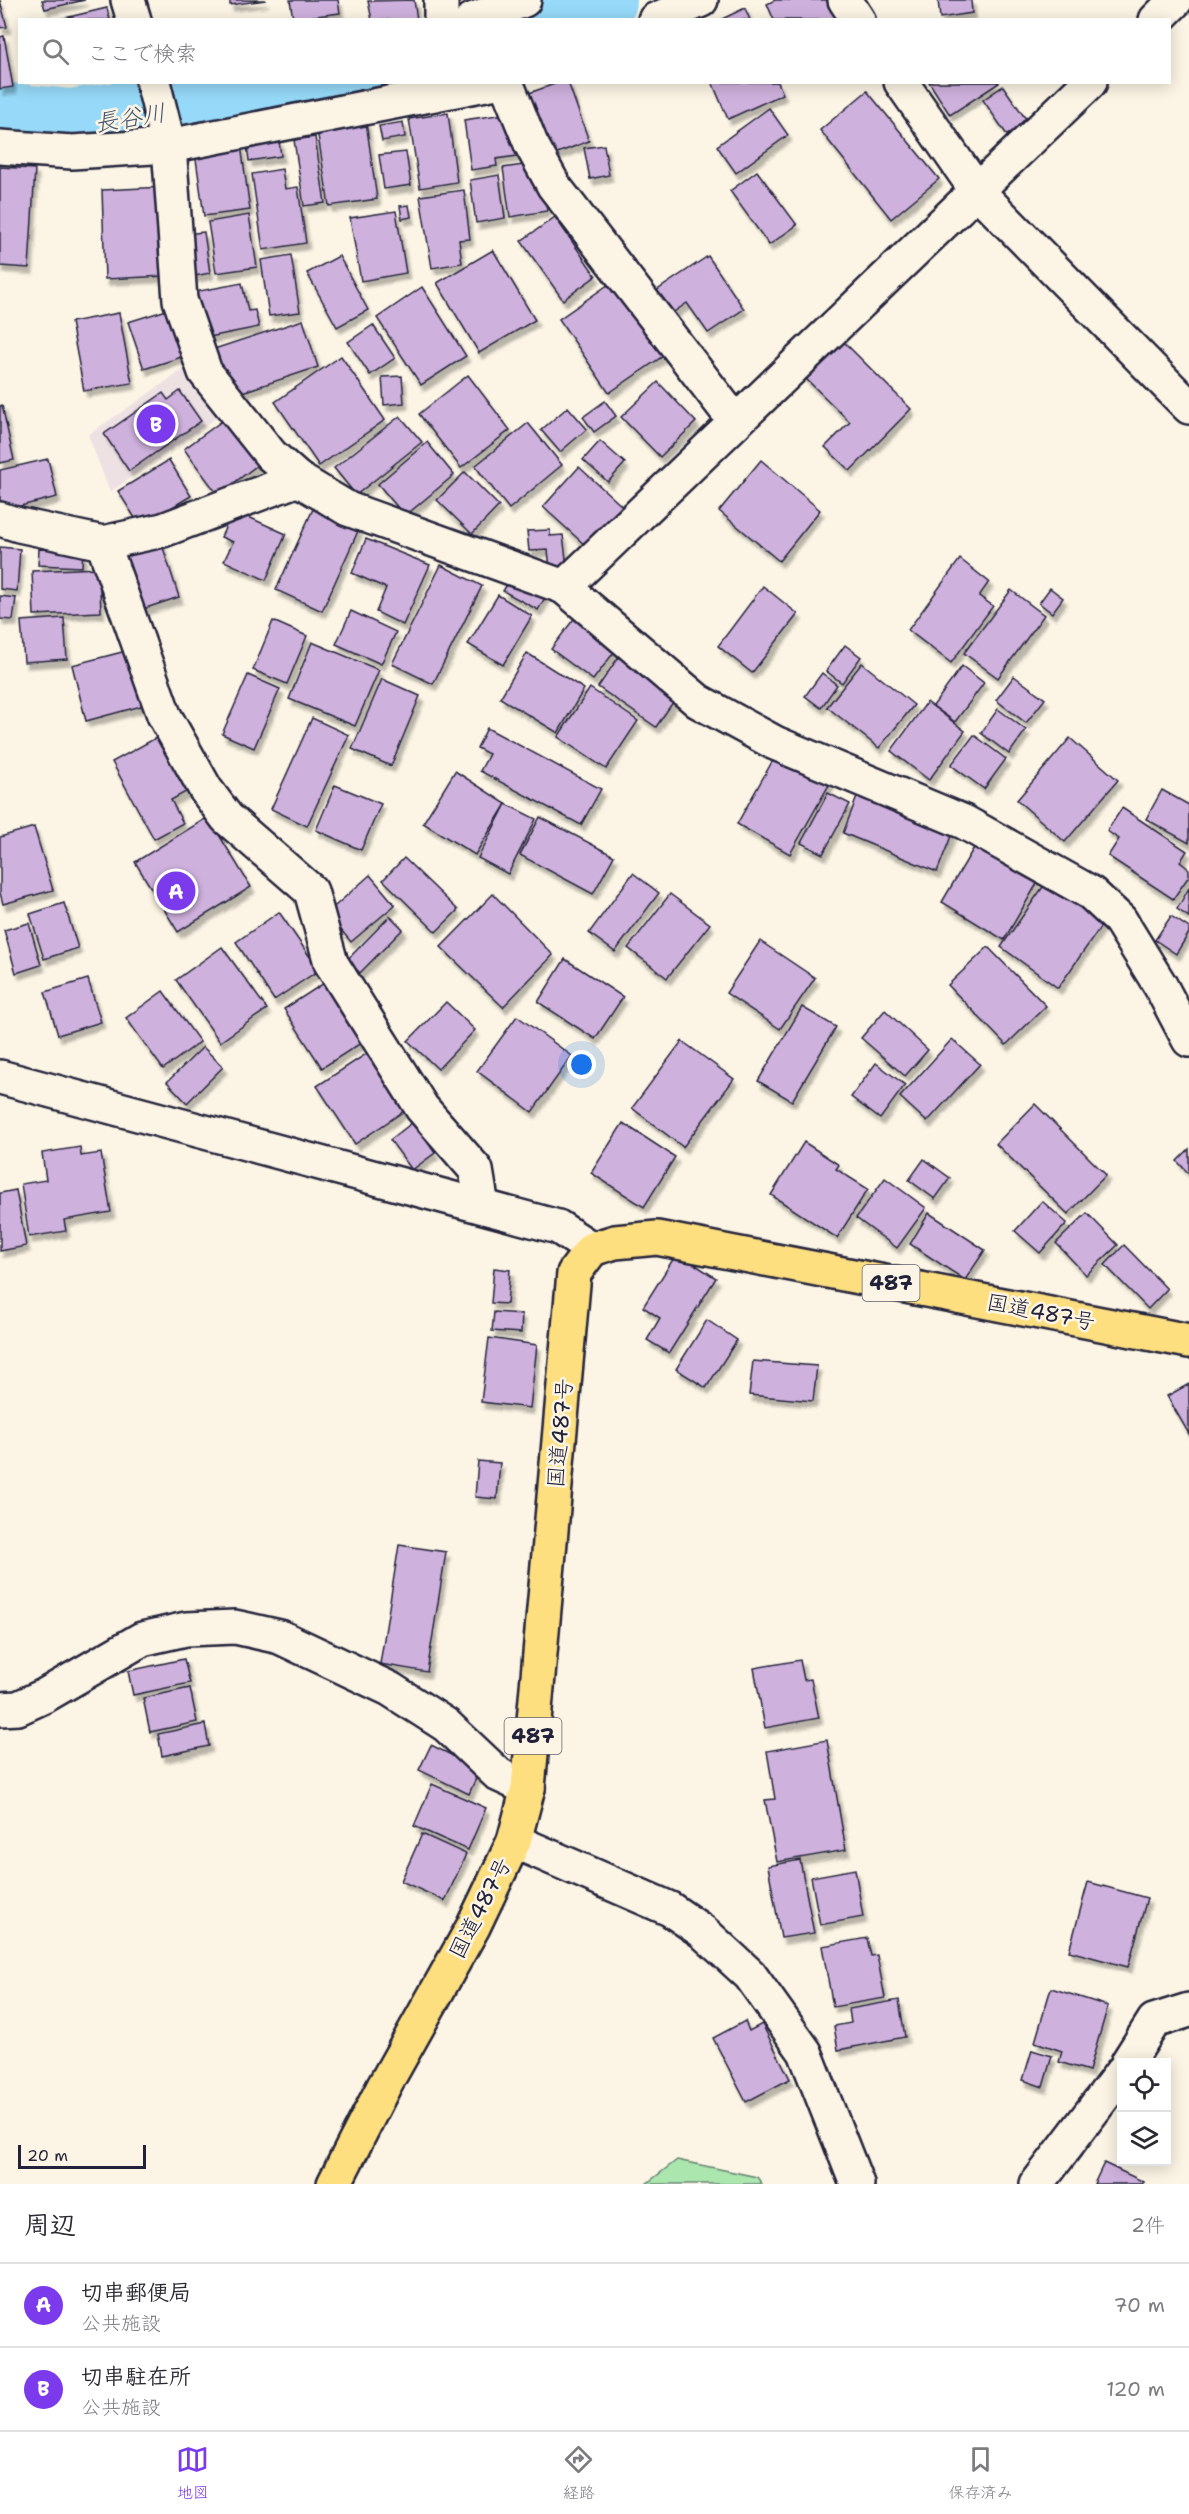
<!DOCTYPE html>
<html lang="ja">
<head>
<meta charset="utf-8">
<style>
  :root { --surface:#fff; --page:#f7f7f7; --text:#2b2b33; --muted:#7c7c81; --line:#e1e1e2; --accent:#7c3aed }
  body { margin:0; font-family:"Shantell Sans","Klee One",sans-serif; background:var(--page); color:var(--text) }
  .controls { position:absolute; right:18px; bottom:18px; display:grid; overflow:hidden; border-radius:0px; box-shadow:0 3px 15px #0003 }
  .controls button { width:54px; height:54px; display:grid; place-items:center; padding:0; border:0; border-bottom:2px solid var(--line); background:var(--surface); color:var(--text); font:30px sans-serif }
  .scale { position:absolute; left:18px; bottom:15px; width:128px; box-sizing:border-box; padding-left:6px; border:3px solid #22223b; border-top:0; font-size:16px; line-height:21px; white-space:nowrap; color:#22223b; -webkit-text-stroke:4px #fcf5e5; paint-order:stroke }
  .you { position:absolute; left:582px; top:1065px; width:21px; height:21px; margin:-15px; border:4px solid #fff; border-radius:50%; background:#1a73e8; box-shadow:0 0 0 9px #1a73e833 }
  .badge { display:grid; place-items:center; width:39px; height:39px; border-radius:50%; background:var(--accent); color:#fff; font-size:20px; font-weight:700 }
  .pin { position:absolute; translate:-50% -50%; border:3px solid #fff; box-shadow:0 2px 6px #0006 }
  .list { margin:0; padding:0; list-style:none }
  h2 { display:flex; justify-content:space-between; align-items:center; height:78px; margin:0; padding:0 24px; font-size:26px }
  h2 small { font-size:20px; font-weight:400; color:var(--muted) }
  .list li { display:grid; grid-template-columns:39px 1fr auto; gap:18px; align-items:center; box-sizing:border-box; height:84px; padding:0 24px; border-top:2px solid var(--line) }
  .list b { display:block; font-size:22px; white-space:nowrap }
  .list p { margin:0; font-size:20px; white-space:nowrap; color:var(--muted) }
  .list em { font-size:20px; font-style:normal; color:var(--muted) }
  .icon { flex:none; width:33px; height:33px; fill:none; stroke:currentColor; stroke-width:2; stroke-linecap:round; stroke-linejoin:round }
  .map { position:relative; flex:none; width:1189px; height:2184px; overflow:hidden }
  .search { position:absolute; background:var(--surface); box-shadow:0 3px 15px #0003; left:18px; right:18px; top:18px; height:66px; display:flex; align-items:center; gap:15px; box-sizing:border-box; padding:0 21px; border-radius:0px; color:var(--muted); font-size:22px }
  .sheet { height:246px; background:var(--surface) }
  nav { display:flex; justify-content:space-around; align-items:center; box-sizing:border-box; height:84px; border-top:2px solid var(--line); background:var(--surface); font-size:16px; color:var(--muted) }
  nav a { display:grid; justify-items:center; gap:3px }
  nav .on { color:var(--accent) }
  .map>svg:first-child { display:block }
</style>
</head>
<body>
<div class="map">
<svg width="1189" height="2184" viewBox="0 0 1189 2184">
  <defs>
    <filter id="shadow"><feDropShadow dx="3.5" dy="6" stdDeviation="1.5" flood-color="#0004"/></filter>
  </defs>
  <rect width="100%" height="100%" fill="#fcf5e5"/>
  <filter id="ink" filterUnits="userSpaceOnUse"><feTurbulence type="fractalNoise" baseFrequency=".0167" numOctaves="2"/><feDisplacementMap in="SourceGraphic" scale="12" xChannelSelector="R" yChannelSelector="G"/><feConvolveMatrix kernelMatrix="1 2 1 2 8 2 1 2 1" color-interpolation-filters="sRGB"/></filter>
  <g filter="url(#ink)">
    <polygon fill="#eee1e3" points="190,365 223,413 110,492 88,435"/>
    <polygon fill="#aae6ad" stroke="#668474" stroke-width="1.5" points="677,2160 757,2177 762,2184 646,2184"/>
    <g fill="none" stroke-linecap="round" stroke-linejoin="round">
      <g stroke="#96d9f8" stroke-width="76">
        <polyline points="560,20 599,0"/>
        <polyline points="0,120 71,127 367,82"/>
      </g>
    </g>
    <g fill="#cfb1dd" stroke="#22223b" stroke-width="1.5" filter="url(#shadow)">
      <polygon points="0,0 7,27 0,28"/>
      <polygon points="42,0 85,0 45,9"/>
      <polygon points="230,0 266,0 230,5"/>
      <polygon points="290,0 338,0 340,13 293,19"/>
      <polygon points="414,0 417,20 372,20 368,1"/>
      <polygon points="775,0 833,0 842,20 774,20 767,4"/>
      <polygon points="938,0 971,0 972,13 940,18"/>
      <polygon points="107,8 110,20 56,20"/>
      <polygon points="745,8 750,20 720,20"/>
      <polygon points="4,36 13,87 0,89 0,37"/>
      <polygon points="560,82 568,82 589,141 552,155 529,93"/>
      <polygon points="712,82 778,82 783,94 728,119"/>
      <polygon points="929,82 999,82 999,83 950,115"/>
      <polygon points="1003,86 1028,122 1007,135 983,100"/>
      <polygon points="867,91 939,179 891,219 820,130"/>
      <polygon points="769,108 788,135 736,173 717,146"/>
      <polygon points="448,113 457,182 420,188 409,119"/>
      <polygon points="511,113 517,156 496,159 497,166 471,170 464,120"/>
      <polygon points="366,122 377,199 329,206 317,129"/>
      <polygon points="403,122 405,137 382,141 379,126"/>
      <polygon points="315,137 325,203 304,206 294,140"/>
      <polygon points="279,140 281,156 249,161 247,145"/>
      <polygon points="241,145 250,210 204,216 195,152"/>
      <polygon points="604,145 609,175 590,179 584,148"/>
      <polygon points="406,152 411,185 384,189 379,155"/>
      <polygon points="530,164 533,183 543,182 547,211 510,217 503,168"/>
      <polygon points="0,167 35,169 29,268 0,266"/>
      <polygon points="282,169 285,189 298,187 306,243 263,250 252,174"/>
      <polygon points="757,171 797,225 769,245 730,191"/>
      <polygon points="499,175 505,218 476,223 470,180"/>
      <polygon points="164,187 167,276 105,279 102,190"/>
      <polygon points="464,190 470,239 459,240 462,263 432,268 420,196"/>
      <polygon points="409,205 411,217 402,219 400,206"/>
      <polygon points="396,211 406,273 361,281 350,218"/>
      <polygon points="249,215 257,267 216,273 208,222"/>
      <polygon points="555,217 596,276 563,300 521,241"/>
      <polygon points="204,232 210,273 190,277 184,234"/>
      <polygon points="493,250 535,320 479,353 437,283"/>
      <polygon points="291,255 300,312 269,316 261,260"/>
      <polygon points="339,256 368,310 337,327 307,273"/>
      <polygon points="708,256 744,309 708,333 687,303 668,316 653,293"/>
      <polygon points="612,282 663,356 609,393 559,319"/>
      <polygon points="242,283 248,311 255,310 259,327 204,338 194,292"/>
      <polygon points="422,287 466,356 421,385 377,318"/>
      <polygon points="170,309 185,356 144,369 128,322"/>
      <polygon points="119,313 132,383 84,391 71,322"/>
      <polygon points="303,320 318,367 224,398 208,351"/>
      <polygon points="373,325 395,358 370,375 348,342"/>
      <polygon points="839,337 911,409 850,471 825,447 850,422 802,375"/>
      <polygon points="341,356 385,420 319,466 275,402"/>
      <polygon points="468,375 510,430 461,468 419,414"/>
      <polygon points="402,376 404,403 384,405 382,377"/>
      <polygon points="658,382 696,422 660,457 621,417"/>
      <polygon points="180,391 201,421 129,471 104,434 163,393 168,400"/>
      <polygon points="605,401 616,416 594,432 583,417"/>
      <polygon points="2,405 14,460 0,463 0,406"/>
      <polygon points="568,407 587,429 560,452 541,430"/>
      <polygon points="400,416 422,442 356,495 334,468"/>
      <polygon points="226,418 260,463 218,495 184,449"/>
      <polygon points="528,423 562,465 509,509 475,466"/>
      <polygon points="600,441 625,463 608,482 583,460"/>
      <polygon points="427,442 454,475 405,516 378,484"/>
      <polygon points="48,459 57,497 0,511 0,470"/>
      <polygon points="169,460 191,496 140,526 118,491"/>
      <polygon points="761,460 820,510 779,561 719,511"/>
      <polygon points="579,467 623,507 587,547 543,507"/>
      <polygon points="465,472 499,506 472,534 437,500"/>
      <polygon points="313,509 359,529 322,611 276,590"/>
      <polygon points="233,510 286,534 266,580 224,561 233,542 221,537"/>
      <polygon points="550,530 550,536 563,535 567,567 550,569 548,550 529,551 527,531"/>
      <polygon points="160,538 179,597 140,610 121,551"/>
      <polygon points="366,539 430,565 403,625 376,612 386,588 352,573"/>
      <polygon points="0,547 20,549 17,591 0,589"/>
      <polygon points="39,549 83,550 82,567 38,565"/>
      <polygon points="960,559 989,582 979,596 993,606 951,663 908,630"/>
      <polygon points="441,565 482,586 433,684 392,664"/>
      <polygon points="99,568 101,612 34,615 32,571"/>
      <polygon points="512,576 546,596 538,610 503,591"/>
      <polygon points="763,586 798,614 752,673 718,646"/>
      <polygon points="1050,588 1063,598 1052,613 1039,603"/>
      <polygon points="1011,590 1044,615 998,678 964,653"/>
      <polygon points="498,595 532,616 503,665 468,644"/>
      <polygon points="0,596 16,598 13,620 0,619"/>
      <polygon points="351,611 396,632 381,664 336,644"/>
      <polygon points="576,616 618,647 593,680 551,649"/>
      <polygon points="64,618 67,659 24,662 21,621"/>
      <polygon points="273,621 307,636 287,684 253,670"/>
      <polygon points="312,642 379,670 355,726 289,699"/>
      <polygon points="845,645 861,657 842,683 826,671"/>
      <polygon points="130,650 145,705 86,721 72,665"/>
      <polygon points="622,652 680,692 656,727 598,687"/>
      <polygon points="527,653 584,689 558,733 500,698"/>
      <polygon points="862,663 914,705 879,748 827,707"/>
      <polygon points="962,666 984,683 955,722 933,706"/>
      <polygon points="822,673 837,685 821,708 805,696"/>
      <polygon points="248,675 280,689 254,748 222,734"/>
      <polygon points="1014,676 1045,699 1026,723 996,700"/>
      <polygon points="382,679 420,696 391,766 352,749"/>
      <polygon points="590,688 638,721 606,769 558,737"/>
      <polygon points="927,702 965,731 929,780 891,751"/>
      <polygon points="998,709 1026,730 1009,754 981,733"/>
      <polygon points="312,718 349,735 307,826 271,809"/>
      <polygon points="487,728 601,789 581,825 480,771 489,754 477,748"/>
      <polygon points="163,734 193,788 171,800 183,823 154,839 112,762"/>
      <polygon points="974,735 1006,759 984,789 951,765"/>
      <polygon points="1070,738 1118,780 1065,842 1017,800"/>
      <polygon points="777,753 830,783 790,854 737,824"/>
      <polygon points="455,771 506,804 475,855 423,823"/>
      <polygon points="335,785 381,804 361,850 316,830"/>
      <polygon points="1162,790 1189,805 1189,843 1146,819"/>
      <polygon points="859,792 953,831 937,872 843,833"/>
      <polygon points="828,793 850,804 823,854 801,843"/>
      <polygon points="506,804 536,819 508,874 478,858"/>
      <polygon points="1122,808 1187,851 1180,862 1189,869 1189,876 1173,899 1108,856 1119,839 1107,831"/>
      <polygon points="208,817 251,887 178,932 135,862"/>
      <polygon points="540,817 614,856 593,894 520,855"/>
      <polygon points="34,827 53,890 3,904 0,893 0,837"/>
      <polygon points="976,844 1038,882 1004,940 942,902"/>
      <polygon points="404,858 458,910 436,932 383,880"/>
      <polygon points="633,873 659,893 615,952 589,933"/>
      <polygon points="370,875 395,905 351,942 327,913"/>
      <polygon points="1047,881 1104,922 1058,988 1001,947"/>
      <polygon points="1189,888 1189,917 1177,909"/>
      <polygon points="493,894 553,955 503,1007 441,947"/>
      <polygon points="670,894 710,924 667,978 628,948"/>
      <polygon points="64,903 78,948 44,959 30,914"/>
      <polygon points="279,912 319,970 274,1000 236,942"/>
      <polygon points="390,916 403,929 360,973 347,960"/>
      <polygon points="1171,916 1189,928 1189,933 1176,954 1155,940"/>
      <polygon points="29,923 41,965 16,973 4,930"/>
      <polygon points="760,941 815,978 780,1029 726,993"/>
      <polygon points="222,947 267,1009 220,1042 176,980"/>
      <polygon points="988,947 1046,1006 1006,1045 948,985"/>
      <polygon points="565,959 623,997 595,1039 538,1002"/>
      <polygon points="88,979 101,1022 58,1035 45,992"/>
      <polygon points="324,983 361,1043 322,1068 284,1009"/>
      <polygon points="163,991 200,1042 163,1069 126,1018"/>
      <polygon points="446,1002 475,1030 438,1069 408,1041"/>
      <polygon points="802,1007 836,1027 792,1101 758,1081"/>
      <polygon points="885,1010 928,1050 905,1076 861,1038"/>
      <polygon points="517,1016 572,1056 532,1112 477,1071"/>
      <polygon points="952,1039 980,1064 927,1122 900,1097"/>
      <polygon points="682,1041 734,1079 683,1147 632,1108"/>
      <polygon points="203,1047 223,1067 187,1103 167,1082"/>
      <polygon points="369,1052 407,1109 355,1144 317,1086"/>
      <polygon points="876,1063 905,1085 880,1119 851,1097"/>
      <polygon points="1035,1104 1106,1175 1068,1214 996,1144"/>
      <polygon points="413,1122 435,1153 412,1170 390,1140"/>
      <polygon points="623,1123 675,1157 644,1207 591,1173"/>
      <polygon points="804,1142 839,1165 836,1169 868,1189 837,1238 771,1195"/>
      <polygon points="80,1147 81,1156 101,1153 111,1212 64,1220 66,1231 29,1237 21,1184 46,1180 42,1153"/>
      <polygon points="1189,1149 1189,1174 1177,1161"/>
      <polygon points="924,1159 950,1178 935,1199 909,1180"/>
      <polygon points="885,1178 926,1208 897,1248 856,1218"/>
      <polygon points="16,1190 26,1246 0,1251 0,1193"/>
      <polygon points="1042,1201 1067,1223 1040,1253 1015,1231"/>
      <polygon points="929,1213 985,1250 965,1280 910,1244"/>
      <polygon points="1087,1213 1118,1245 1086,1275 1056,1243"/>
      <polygon points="1124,1245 1167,1289 1148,1309 1105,1265"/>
      <polygon points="677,1253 716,1278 669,1353 647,1340 660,1318 643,1307"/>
      <polygon points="494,1268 510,1270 507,1304 491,1303"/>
      <polygon points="494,1312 522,1314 521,1333 492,1331"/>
      <polygon points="707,1320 737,1340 706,1388 676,1369"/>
      <polygon points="489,1338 537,1345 530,1408 481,1402"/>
      <polygon points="753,1361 817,1366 813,1401 749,1395"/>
      <polygon points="1189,1384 1189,1434 1167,1396"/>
      <polygon points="478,1461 500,1463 497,1499 475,1497"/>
      <polygon points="399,1545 446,1552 427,1672 380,1664"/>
      <polygon points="184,1659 190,1683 133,1695 128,1671"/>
      <polygon points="800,1660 804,1680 811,1679 819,1718 765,1728 754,1668"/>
      <polygon points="190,1688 197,1722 150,1732 143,1698"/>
      <polygon points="205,1724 209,1746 162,1756 158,1734"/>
      <polygon points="827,1740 846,1850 777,1862 765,1800 775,1799 767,1751"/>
      <polygon points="431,1745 480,1769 469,1794 419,1770"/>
      <polygon points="432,1784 486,1808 468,1850 414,1826"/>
      <polygon points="422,1834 466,1854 445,1901 401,1881"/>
      <polygon points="800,1860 814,1933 781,1938 768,1866"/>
      <polygon points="855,1869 863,1917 820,1925 811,1877"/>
      <polygon points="1088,1882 1147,1898 1128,1967 1069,1951"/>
      <polygon points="867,1938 871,1956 877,1955 885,1998 833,2007 822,1946"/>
      <polygon points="1051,1988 1108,2006 1089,2071 1059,2062 1062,2051 1035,2042"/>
      <polygon points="899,2000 905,2037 838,2050 834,2026 851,2023 849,2009"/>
      <polygon points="745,2021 749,2031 762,2024 790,2079 746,2102 713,2038"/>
      <polygon points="1032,2050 1052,2056 1043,2087 1023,2080"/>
      <polygon points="1104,2163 1144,2182 1142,2184 1094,2184"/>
    </g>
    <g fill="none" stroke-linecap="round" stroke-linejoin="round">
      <defs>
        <g id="minor">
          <polyline points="128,0 134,20"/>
          <polyline points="441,0 441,20"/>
          <polyline points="845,0 858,20"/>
          <polyline points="472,20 524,0"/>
          <polyline points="655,20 701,0"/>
          <polyline points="1156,20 1176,0"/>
          <polyline points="153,82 169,146 180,300 205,372 271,455 298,479 348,509 564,587 698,701 775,743 964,822 1091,893 1120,920 1160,985 1189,1040"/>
          <polyline points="506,82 531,144 554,186 735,421"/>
          <polyline points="901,82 977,191 1189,407"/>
          <polyline points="0,147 72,152 169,146 496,82"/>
          <polyline points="0,519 19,525 103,543 163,530 298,479"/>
          <polyline points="103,543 164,715 206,790 227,818 311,891 331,963 422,1108 476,1170 482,1206"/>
          <polyline points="564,587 1090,82"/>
          <polyline points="0,1077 558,1227 592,1249"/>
          <polyline points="0,1709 18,1708 44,1696 142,1639 186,1629 235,1627 280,1637 390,1689 446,1725 499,1775 528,1788"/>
          <polyline points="514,1841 670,1909 702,1931 750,1975 805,2052 857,2184"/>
          <polyline points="1128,2062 1154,2021 1189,2010"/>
          <polyline points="1037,2184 1122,2072"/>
        </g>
        <polyline id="trunk" points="334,2184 384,2086 473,1927 514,1841 528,1788 574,1273 592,1249 615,1242 657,1238 1189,1341"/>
      </defs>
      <use href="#minor" stroke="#22223b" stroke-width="38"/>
      <use href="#trunk" stroke="#22223b" stroke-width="38"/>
      <use href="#minor" stroke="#fcf5e5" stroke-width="33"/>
      <use href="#trunk" stroke="#fedf80" stroke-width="33"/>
    </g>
  </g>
  <g text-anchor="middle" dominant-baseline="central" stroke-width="5" stroke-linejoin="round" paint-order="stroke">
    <g fill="#fcf5e5" stroke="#63616e" stroke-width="1.5">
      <rect x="862.5" y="1265" width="57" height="36" rx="4.5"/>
      <rect x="504.5" y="1718" width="57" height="36" rx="4.5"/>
    </g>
    <g font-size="21" font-weight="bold" fill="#22223b">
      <text x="891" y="1283">487</text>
      <text x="533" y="1736">487</text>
    </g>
    <g font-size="22" fill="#22223b" stroke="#fcf5e5">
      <text transform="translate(1041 1312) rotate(11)">国道487号</text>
      <text transform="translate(560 1433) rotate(-85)">国道487号</text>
      <text transform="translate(480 1908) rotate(-63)">国道487号</text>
    </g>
    <g font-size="24" font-style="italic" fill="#455974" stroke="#fcf5e5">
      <text transform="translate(130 118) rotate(-9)">長谷川</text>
    </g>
  </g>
</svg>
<div class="controls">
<button><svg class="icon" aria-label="locate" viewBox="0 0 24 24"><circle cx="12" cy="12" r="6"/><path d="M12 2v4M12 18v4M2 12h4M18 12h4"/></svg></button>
<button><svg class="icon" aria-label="layers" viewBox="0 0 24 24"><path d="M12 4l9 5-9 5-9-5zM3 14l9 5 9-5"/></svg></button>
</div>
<div class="scale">20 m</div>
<div class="you"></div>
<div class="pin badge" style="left:176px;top:891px">A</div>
<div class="pin badge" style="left:156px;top:424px">B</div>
<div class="search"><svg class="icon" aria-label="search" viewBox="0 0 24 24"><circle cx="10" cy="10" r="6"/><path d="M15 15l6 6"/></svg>ここで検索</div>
</div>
<section class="sheet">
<h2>周辺<small>2件</small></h2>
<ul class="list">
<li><span class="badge">A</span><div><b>切串郵便局</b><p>公共施設</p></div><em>70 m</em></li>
<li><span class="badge">B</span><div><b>切串駐在所</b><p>公共施設</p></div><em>120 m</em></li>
</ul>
</section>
<nav>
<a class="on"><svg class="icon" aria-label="map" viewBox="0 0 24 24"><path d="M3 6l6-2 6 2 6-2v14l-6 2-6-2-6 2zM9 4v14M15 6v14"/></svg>地図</a>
<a><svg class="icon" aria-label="directions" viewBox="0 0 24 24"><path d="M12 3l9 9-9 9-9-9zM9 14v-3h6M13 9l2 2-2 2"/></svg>経路</a>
<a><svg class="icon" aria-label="saved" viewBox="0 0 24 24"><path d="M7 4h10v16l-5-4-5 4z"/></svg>保存済み</a>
</nav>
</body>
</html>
